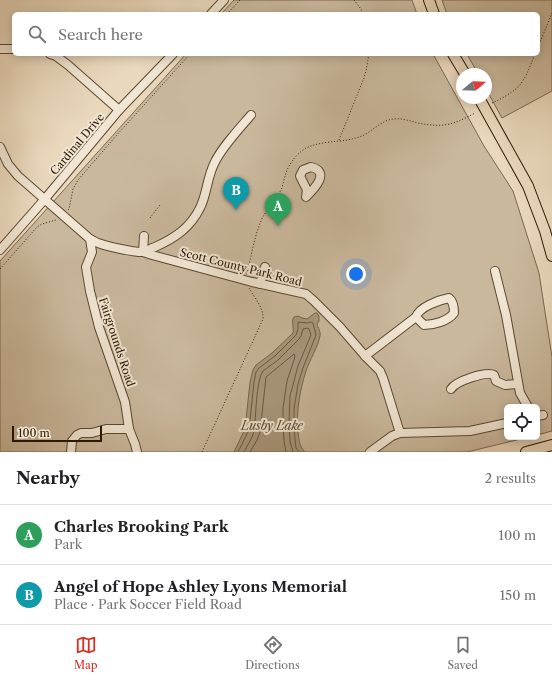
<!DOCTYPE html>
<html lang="en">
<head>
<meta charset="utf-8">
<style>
  :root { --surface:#fff; --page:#f6f6f6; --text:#202124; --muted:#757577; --line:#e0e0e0; --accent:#d93025 }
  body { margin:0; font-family:"Libre Caslon Text",serif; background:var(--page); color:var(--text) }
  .controls { position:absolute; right:12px; bottom:12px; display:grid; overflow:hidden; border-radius:6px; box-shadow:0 2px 10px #0003 }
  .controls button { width:36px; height:36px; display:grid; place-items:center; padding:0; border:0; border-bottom:1px solid var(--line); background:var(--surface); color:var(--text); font:20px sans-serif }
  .compass { position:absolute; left:456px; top:68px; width:36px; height:36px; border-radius:50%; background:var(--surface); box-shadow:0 2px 10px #0003; rotate:71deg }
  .scale { position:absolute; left:12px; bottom:10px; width:90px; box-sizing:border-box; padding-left:4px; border:2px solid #2c1901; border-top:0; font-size:11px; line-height:14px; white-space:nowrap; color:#2c1901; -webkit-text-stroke:3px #f1e6d4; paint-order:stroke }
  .you { position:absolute; left:356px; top:274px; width:14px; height:14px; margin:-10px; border:3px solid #fff; border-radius:50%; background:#1a73e8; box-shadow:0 0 0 6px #1a73e833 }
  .badge { display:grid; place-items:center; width:26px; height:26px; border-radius:50%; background:var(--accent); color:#fff; font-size:13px; font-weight:700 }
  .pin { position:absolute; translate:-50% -33px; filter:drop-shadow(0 1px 2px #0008) }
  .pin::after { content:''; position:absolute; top:21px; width:14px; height:12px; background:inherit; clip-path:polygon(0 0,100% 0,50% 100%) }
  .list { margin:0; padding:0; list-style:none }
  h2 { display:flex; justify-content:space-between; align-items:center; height:52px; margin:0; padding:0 16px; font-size:17px }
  h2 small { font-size:13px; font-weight:400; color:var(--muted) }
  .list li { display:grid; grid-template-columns:26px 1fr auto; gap:12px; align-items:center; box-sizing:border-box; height:60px; padding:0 16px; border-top:1px solid var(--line) }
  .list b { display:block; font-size:15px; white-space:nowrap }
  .list p { margin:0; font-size:13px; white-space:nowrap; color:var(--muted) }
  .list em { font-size:13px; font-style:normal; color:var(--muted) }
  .icon { flex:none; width:22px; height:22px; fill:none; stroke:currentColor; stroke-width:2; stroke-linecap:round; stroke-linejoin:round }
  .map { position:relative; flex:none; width:552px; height:452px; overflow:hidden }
  .search { position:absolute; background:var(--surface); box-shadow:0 2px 10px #0003; left:12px; right:12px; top:12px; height:44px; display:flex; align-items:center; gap:10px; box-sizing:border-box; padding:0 14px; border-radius:6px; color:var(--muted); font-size:15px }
  .sheet { height:172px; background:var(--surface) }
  nav { display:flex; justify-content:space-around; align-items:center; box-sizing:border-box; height:56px; border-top:1px solid var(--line); background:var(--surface); font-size:11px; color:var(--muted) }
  nav a { display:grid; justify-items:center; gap:2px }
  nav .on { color:var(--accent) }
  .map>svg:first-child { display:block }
</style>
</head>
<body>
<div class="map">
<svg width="552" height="452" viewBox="0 0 552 452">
  <rect width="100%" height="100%" fill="#ead8bd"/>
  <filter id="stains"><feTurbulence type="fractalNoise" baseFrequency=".005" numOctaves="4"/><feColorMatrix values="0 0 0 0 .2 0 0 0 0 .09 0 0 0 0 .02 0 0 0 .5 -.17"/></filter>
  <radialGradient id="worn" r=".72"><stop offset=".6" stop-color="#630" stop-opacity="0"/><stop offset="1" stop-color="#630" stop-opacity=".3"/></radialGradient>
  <g fill="#cab89d" stroke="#7b684f">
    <polygon points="234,0 412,0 417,14 221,14"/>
    <polygon points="442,0 552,0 552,91 502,118 486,89 486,74 478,74 467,54 538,54 538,14 447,14"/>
    <polygon points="186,54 433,54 484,146 513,191 539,273 552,357 552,431 537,435 537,407 507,407 507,437 529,437 467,452 0,452 0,261"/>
  </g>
  <path fill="#a9977d" stroke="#77654b" d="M315,313h2l2,3v5l-2,3c1,4 4,8 3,12 -2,11 -10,23 -14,35 -6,19 -10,40 -8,61 1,8 1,14 7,20h-71l11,-23 5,-47 3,-12 3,-5 16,-12 21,-20c1,-6 -2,-12 1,-16l4,-1 4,2 5,1z"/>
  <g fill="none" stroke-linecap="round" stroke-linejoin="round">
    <g stroke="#6a583f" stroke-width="1">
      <polyline points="238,452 249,430 254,382 256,372 259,368 275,356 296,335 298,329 298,322 307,323 311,322 313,323 316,335 303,368 298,384 294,409 294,424 295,440 296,448 299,452"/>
      <path d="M244,452l8,-15 2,-6c2,-14 2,-50 9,-60l15,-11 21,-21 2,-3 2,-7 5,-1 1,1 2,6 -13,31 -8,30 -1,28 1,17 3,11"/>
      <polyline points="250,452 257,440 260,432 266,377 294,354 295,357 287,381 283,408 283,424 284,441 286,452"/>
    </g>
    <defs>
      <g id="minor">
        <polyline points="211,14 224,0"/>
        <polyline points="0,49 14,49"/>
        <polyline points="50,54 56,56 68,65 119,110"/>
        <path d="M0,147l8,17 10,12 72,63c3,1 5,3 8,4 8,3 38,10 45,9 4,-1 8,-4 12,-5 20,-9 35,-19 45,-39 7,-14 7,-30 14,-44 7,-16 25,-35 37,-49"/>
        <path d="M311,167c20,5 3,22 -5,30l1,-7 -7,-14 3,-6z"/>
        <polyline points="144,236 143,252 152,255 252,282 306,294 314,301 340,327 366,357 380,371 383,378 400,433"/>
        <polyline points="90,239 92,252 86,267 90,291 99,327 125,402 129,429 135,444 137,452"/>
        <polyline points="0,250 44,200 119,110 173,54"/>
        <polyline points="495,271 506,315 520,393 528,407"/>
        <polyline points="260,284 265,267"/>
        <path d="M365,356l51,-39c3,-10 23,-17 33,-19 4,3 5,10 5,15 -6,8 -20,12 -30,12l-8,-8"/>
        <path d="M451,389c5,-8 35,-18 43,-14l2,6 9,4 13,-1"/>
        <polyline points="537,416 543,415"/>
        <polyline points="71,452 72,441 77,435 81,433 92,433 106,429 129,429"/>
        <polyline points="370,452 392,436 400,433 470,431 507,423"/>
      </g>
      <g id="major">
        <polyline points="429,0 434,14"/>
        <polyline points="453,54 465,74"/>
        <polyline points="479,98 528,186 545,231 552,256"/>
        <polyline points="526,452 552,445"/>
      </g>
    </defs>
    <use href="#minor" stroke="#5c4930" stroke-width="10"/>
    <use href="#major" stroke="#2c1901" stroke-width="12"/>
    <g stroke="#2c1901" stroke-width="1" stroke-dasharray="1 2" stroke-linecap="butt">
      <polyline points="354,0 361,9 363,14"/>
      <polyline points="227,14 240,0"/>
      <polyline points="538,47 552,13"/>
      <path d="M492,103c9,-4 18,-9 25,-15 9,-9 13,-22 18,-34"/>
      <polyline points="339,140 364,78 366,71 369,54"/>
      <polyline points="68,210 69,209 73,189 78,180 115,137 190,54"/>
      <polyline points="150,218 160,205"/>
      <polyline points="0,269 37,227 42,224 56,220"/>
      <path d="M247,274c4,-17 7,-36 14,-53 5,-12 15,-21 21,-33 1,-4 2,-8 3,-12 3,-11 11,-22 21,-28 17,-8 36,-5 53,-11 13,-4 21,-17 35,-18 8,-1 16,2 24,4 25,5 35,2 57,-10"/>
      <path d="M202,452l61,-133c1,-11 -9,-22 -14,-31"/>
    </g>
    <use href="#minor" stroke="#f1e6d4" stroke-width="8"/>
    <use href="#major" stroke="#ead8bd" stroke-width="10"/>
  </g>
  <g text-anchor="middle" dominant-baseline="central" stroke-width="4" stroke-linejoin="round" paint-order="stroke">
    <g font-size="11" fill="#2c1901" stroke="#f1e6d4">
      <text transform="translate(77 144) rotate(-50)">Cardinal Drive</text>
      <text transform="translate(241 267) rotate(14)">Scott County Park Road</text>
      <text transform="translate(117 342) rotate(72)">Fairgrounds Road</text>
    </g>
    <g font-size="12" font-style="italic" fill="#5e4b33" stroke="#f1e6d4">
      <text x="272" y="425">Lusby Lake</text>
    </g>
  </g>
  <rect width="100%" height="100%" filter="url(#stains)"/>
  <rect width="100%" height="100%" fill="url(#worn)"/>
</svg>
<div class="controls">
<button><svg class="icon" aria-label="locate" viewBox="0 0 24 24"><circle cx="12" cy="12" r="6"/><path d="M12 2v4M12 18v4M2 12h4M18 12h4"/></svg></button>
</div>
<svg class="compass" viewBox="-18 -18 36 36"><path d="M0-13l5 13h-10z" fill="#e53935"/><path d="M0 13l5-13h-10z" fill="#757577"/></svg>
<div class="scale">100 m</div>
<div class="you"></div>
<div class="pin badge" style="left:278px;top:226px;background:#2e9e5b">A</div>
<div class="pin badge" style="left:236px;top:210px;background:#0f9aa8">B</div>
<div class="search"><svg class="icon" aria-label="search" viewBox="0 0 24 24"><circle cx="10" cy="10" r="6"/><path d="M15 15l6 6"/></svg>Search here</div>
</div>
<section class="sheet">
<h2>Nearby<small>2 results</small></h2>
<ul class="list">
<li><span class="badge" style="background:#2e9e5b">A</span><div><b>Charles Brooking Park</b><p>Park</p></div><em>100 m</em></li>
<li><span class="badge" style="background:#0f9aa8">B</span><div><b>Angel of Hope Ashley Lyons Memorial</b><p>Place · Park Soccer Field Road</p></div><em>150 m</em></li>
</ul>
</section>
<nav>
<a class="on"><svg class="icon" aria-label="map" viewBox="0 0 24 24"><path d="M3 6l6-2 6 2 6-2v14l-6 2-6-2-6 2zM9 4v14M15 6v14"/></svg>Map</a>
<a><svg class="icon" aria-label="directions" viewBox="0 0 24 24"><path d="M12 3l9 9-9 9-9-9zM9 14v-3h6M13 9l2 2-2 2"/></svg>Directions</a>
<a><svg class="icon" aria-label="saved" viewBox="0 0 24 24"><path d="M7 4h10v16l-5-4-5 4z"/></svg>Saved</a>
</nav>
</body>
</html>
